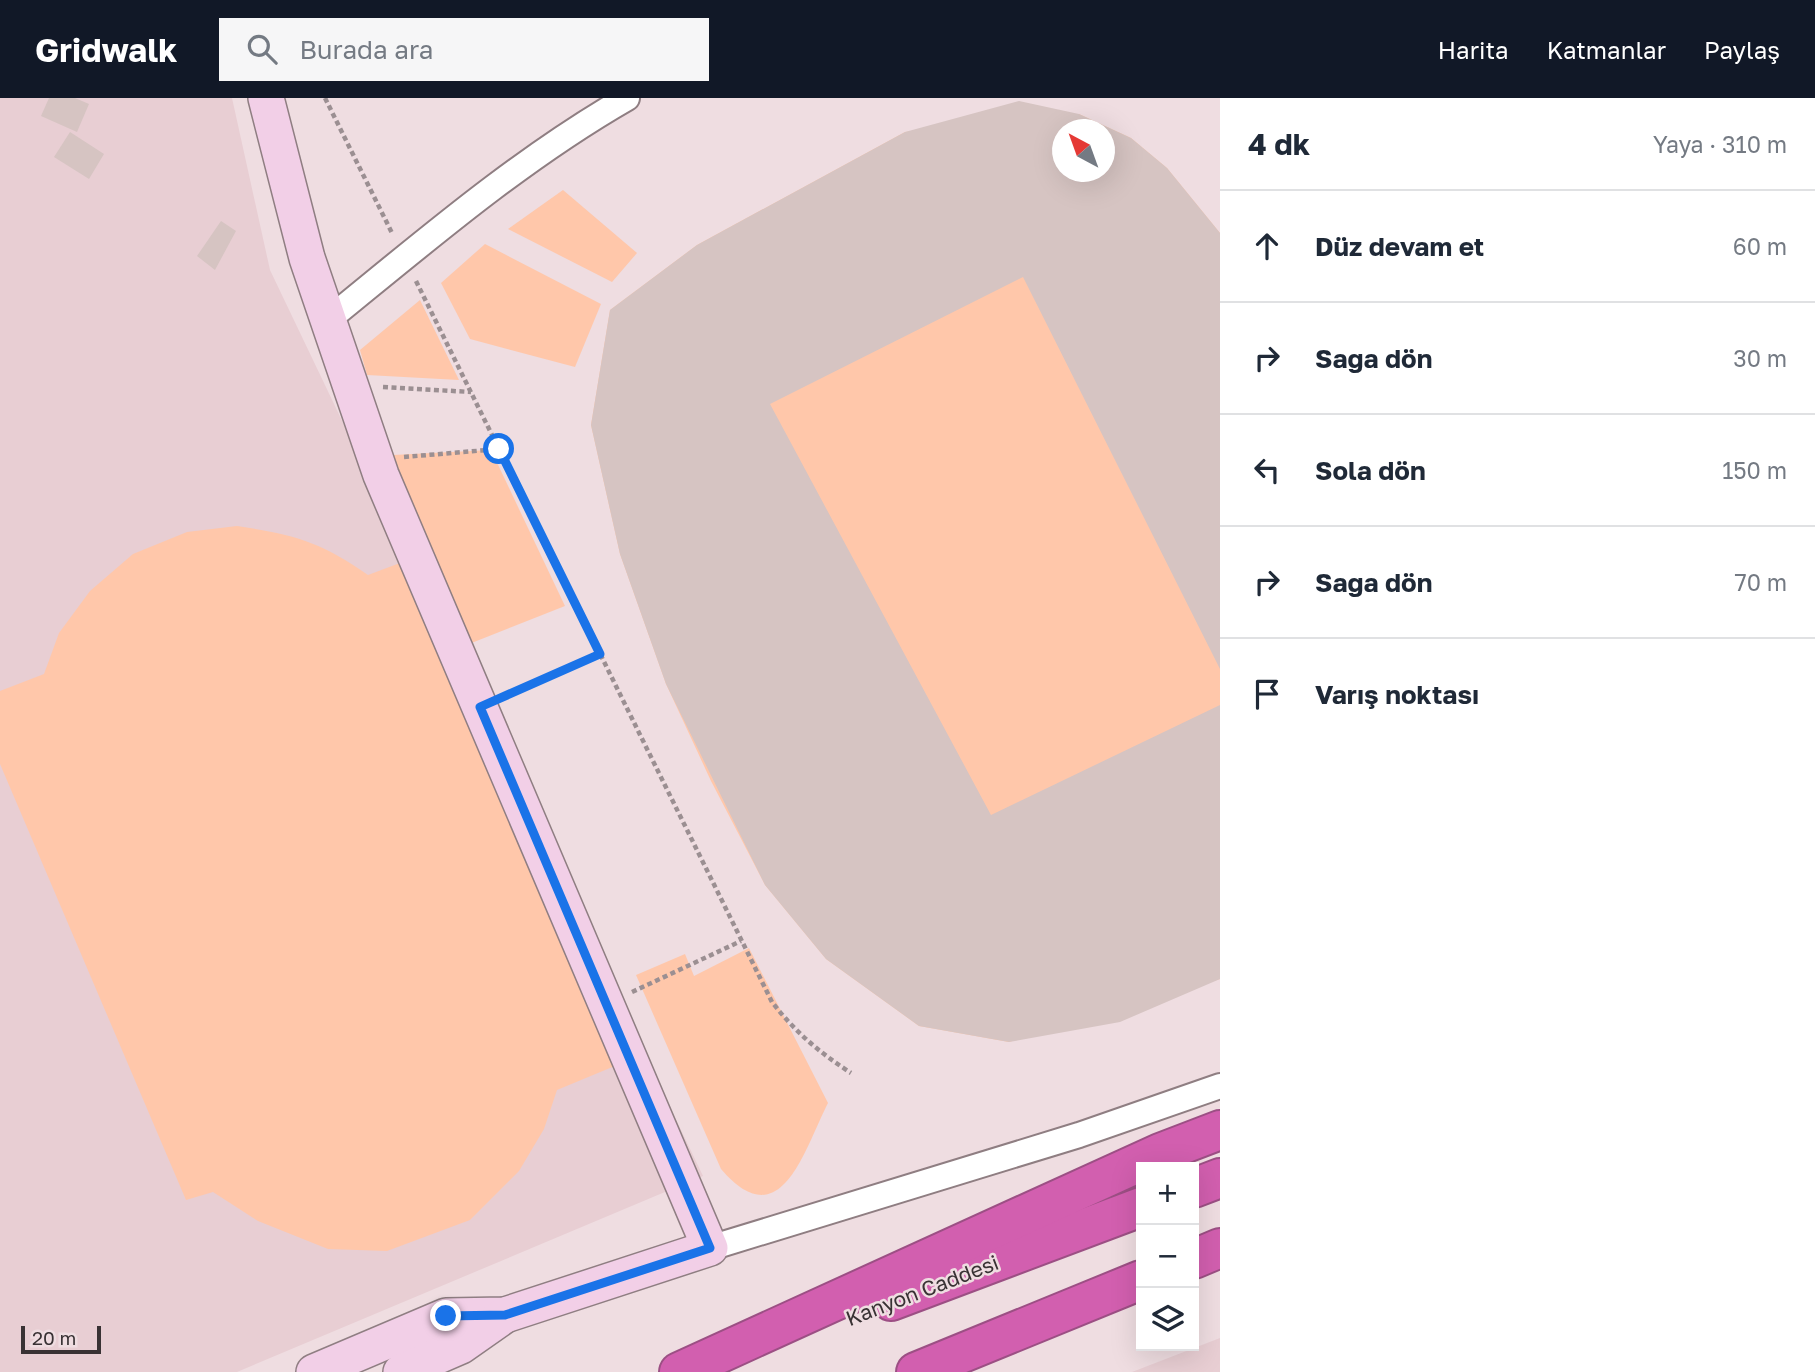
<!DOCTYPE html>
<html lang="tr">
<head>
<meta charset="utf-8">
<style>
  :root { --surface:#fff; --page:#f6f6f7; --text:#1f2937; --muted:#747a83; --line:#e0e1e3; --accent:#111827 }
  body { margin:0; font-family:"Golos Text",sans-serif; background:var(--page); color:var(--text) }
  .controls { position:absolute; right:21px; bottom:21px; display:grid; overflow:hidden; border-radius:0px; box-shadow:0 7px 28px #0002 }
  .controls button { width:63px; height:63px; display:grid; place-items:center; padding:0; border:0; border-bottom:2px solid var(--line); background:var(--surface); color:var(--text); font:35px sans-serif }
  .compass { position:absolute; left:1052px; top:21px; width:63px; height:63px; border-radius:50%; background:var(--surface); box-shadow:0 7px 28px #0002; rotate:319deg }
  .scale { position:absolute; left:21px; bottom:18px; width:80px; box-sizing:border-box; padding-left:7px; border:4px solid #393234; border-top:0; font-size:19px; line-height:24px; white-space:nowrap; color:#393234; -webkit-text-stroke:5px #efdde1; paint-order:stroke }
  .stop { position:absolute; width:21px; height:21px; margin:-16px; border:5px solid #1a73e8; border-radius:50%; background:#fff }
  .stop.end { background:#1a73e8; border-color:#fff; box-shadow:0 2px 7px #0008 }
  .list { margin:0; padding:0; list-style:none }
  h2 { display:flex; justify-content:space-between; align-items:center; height:91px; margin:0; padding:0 28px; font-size:30px }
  h2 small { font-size:23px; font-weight:400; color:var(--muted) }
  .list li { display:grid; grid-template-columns:46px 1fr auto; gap:21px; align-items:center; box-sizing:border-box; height:112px; padding:0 28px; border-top:2px solid var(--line) }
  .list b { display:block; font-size:26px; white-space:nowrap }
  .list em { font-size:23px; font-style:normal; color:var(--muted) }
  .icon { flex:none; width:38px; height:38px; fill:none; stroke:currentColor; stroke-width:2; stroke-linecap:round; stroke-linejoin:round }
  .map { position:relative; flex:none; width:1220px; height:1274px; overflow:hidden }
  header { display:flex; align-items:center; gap:42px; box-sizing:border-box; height:98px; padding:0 35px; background:var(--accent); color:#fff }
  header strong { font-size:33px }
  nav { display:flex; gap:38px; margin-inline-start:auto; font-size:24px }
  .search { width:490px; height:63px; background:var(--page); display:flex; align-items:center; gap:18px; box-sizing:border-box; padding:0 24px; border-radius:0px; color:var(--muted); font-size:26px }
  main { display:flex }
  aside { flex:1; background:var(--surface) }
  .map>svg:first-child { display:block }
</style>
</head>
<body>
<header>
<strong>Gridwalk</strong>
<div class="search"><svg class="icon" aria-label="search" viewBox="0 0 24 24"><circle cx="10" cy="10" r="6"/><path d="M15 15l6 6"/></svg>Burada ara</div>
<nav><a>Harita</a><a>Katmanlar</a><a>Paylaş</a></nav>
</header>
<main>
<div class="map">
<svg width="1220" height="1274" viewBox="0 0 1220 1274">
  <rect width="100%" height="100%" fill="#efdde1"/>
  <g fill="#e8ced3">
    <polygon points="0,0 232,0 270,172 703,1078 237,1274 0,1274"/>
    <polygon points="1220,1240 1220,1274 1132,1274"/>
  </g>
  <g fill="#ffc7aa" fill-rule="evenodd">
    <path d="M1079,16l52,24 36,30 53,65v746l-211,63 -90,-16 -93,-67 -61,-74 -54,-104 -45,-97 -46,-130 -29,-129 19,-115 87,-65 208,-113zM1062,32h42v42h-42z"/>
    <polygon points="563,92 637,155 612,184 508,131"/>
    <polygon points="485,146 601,206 575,269 470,241 441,185"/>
    <polygon points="420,202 459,282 367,277 360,252"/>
    <polygon points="491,352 565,508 469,546 393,357"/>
    <path d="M237,428c58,9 82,15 131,49l40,-15 214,503 -65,27 -13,39 -25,42 -49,49 -83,31 -59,-2 -70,-28 -45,-29 -27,8 -186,-436v-73l44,-17 15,-41 31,-42 43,-37 54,-22z"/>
    <path d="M749,850l79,155c-24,47 -47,136 -107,66l-85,-194 49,-21 9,22z"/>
  </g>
  <g fill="#d6c4c2" fill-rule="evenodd">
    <polygon points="49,0 75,0 89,6 77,34 41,18"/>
    <path d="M1019,3l60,13 52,24 36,30 53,65v436l-197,-392 -253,127 221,411 229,-110v274l-100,43 -111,20 -90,-16 -93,-67 -61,-74 -99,-201 -46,-130 -29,-129 19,-115 87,-65 208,-113zM1062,32h42v42h-42z"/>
    <polygon points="70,34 104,56 89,81 54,59"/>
    <polygon points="221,123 236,133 215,172 197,158"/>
  </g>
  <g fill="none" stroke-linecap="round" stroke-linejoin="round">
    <defs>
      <g id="street">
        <path d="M328,222c96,-78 191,-160 299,-222"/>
        <polyline points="710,1150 1079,1037 1220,988"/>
      </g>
      <g id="secondary">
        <polyline points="266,0 307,160 381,377 710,1150 505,1217 446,1218 314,1274"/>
        <polyline points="401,1274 461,1248 505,1217"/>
      </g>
      <g id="highway">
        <polyline points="1194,1090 1220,1080"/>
        <polyline points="1194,1161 1220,1150"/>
        <polyline points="891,1203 1141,1109"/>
        <polyline points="679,1274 1160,1055 1220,1032"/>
        <polyline points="916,1274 1141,1182"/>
      </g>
    </defs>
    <use href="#street" stroke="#8f7e82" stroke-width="28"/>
    <use href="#secondary" stroke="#8f7e82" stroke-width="38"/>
    <use href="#highway" stroke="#9c4f84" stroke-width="42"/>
    <g stroke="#9b8f92" stroke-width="4.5" stroke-dasharray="5 3.5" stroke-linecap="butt">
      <polyline points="325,0 393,137"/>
      <path d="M416,183l356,721c23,30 48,51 79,71"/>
      <polyline points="383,289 471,294"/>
      <polyline points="404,359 499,351"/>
      <polyline points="506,597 600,556"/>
      <polyline points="632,894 741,843"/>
    </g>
    <use href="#street" stroke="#fff" stroke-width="24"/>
    <use href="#secondary" stroke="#f2cfe7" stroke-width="35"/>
    <use href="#highway" stroke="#d25faf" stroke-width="38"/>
  </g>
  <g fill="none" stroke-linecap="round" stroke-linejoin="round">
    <polyline stroke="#1a73e8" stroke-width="9" points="446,1218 505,1217 710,1150 480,609 600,556 499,351"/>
  </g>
  <g text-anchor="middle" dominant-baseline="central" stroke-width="5" stroke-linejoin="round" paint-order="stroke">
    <g font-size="21" fill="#393234" stroke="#efdde1">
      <text transform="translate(922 1192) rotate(-21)">Kanyon Caddesi</text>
    </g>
  </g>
</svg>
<div class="controls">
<button>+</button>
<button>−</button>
<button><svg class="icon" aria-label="layers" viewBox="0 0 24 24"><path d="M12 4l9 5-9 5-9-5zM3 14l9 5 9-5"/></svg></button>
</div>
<svg class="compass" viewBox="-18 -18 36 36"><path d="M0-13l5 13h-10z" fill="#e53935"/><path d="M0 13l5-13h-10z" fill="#747a83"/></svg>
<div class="scale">20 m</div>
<div class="stop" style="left:499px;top:351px"></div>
<div class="stop end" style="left:446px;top:1218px"></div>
</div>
<aside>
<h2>4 dk<small>Yaya · 310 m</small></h2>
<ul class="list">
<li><svg class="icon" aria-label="ahead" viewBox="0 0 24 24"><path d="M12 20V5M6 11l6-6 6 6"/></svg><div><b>Düz devam et</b></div><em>60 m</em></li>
<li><svg class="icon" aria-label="right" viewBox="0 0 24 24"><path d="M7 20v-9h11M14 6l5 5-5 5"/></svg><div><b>Sağa dön</b></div><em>30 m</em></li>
<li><svg class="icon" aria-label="left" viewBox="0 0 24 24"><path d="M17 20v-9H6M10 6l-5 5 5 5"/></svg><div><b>Sola dön</b></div><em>150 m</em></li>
<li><svg class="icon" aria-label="right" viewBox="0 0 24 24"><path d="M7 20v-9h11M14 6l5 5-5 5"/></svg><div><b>Sağa dön</b></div><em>70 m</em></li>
<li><svg class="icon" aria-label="arrive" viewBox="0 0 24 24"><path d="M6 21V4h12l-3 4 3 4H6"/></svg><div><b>Varış noktası</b></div></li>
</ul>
</aside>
</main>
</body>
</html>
